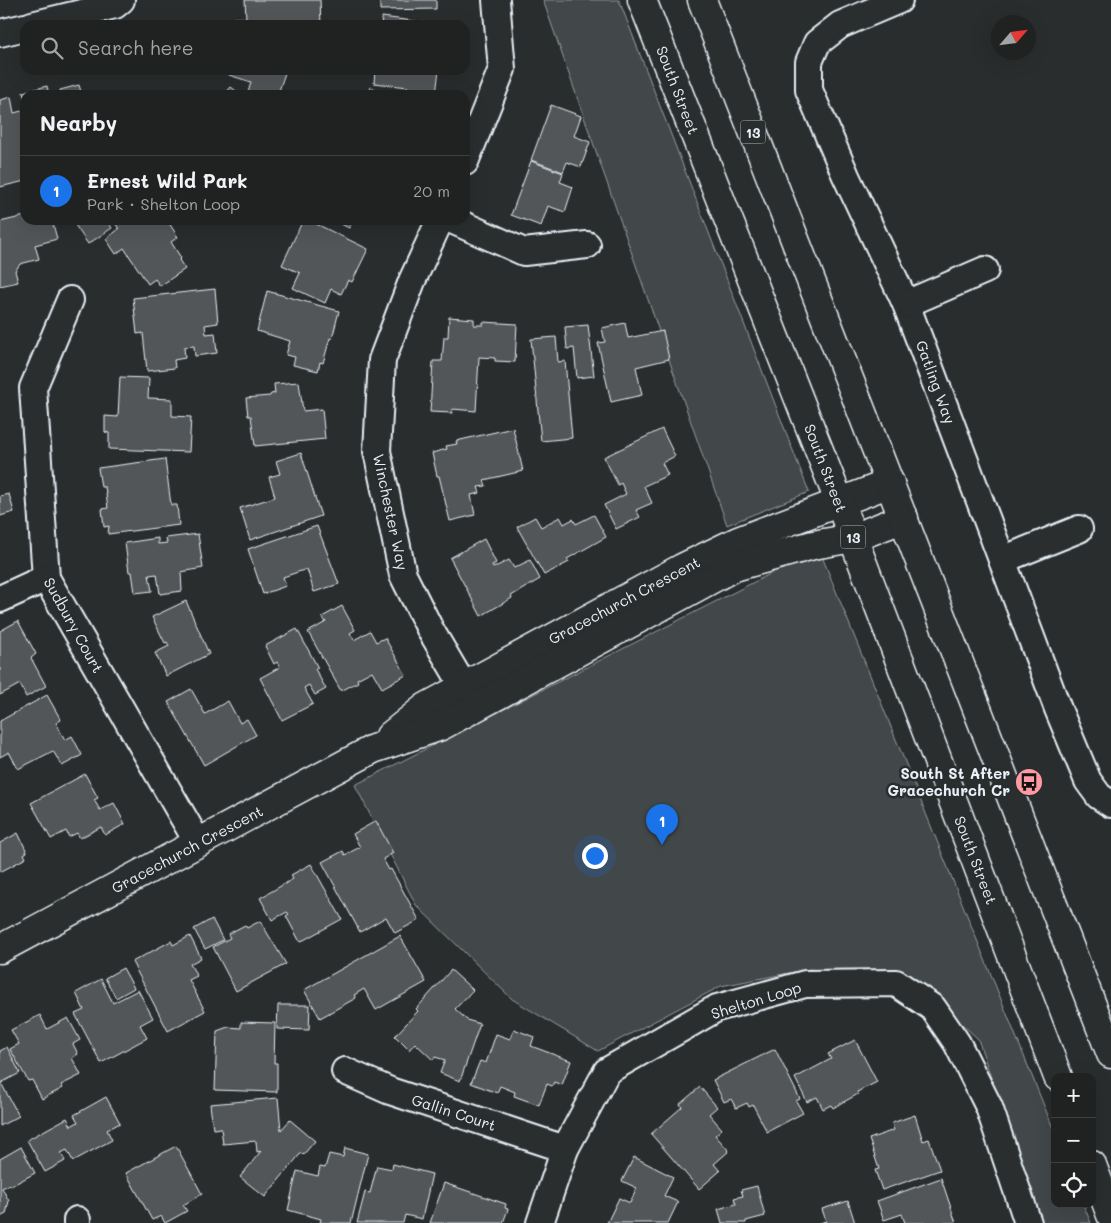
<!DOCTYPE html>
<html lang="en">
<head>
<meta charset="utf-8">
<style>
  :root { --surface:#202222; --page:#2d2f2f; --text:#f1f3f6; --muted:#a2a4a5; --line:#3d3f40; --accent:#1a73e8 }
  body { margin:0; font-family:Mali,sans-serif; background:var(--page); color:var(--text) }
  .controls { position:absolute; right:15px; bottom:15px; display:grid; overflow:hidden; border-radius:10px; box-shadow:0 5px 20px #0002 }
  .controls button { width:45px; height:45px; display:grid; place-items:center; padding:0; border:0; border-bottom:1px solid var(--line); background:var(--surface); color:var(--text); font:25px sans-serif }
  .compass { position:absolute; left:991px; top:15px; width:45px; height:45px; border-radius:50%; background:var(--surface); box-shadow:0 5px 20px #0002; rotate:62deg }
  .you { position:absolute; left:594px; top:855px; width:18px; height:18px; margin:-12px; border:4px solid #fff; border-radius:50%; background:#1a73e8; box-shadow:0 0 0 8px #1a73e833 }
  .badge { display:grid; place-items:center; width:32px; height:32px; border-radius:50%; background:var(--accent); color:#fff; font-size:16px; font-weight:700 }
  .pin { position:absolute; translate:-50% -41px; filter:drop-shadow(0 1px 2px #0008) }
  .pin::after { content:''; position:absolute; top:26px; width:18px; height:15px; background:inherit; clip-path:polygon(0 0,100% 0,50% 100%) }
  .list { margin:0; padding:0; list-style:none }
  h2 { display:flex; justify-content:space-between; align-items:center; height:65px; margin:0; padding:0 20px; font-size:21px }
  h2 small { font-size:16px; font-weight:400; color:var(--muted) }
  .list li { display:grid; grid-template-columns:32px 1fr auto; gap:15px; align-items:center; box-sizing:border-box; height:70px; padding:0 20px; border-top:1px solid var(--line) }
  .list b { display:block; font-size:19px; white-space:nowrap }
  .list p { margin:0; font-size:16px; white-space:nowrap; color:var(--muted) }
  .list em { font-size:16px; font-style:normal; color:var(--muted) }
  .icon { flex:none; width:28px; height:28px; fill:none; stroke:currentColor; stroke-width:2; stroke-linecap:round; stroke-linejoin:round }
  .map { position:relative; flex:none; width:1111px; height:1223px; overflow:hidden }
  .search { position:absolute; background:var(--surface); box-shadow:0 5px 20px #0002; left:20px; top:20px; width:450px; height:55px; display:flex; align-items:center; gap:12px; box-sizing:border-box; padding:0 18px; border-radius:15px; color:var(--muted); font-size:19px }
  .panel { position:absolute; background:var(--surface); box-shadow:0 5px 20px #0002; left:20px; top:90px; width:450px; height:135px; border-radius:15px }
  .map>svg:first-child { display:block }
</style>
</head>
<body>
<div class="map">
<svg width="1111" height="1223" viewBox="0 0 1111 1223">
  <rect width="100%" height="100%" fill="#2a2d2e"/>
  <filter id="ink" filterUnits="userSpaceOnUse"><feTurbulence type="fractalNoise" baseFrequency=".02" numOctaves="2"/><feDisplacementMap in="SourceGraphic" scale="10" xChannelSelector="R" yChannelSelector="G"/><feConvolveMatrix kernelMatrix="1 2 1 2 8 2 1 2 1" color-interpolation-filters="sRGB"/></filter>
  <g filter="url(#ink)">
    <g fill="#424648" stroke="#959ca0">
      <polygon points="543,0 619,0 809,492 727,525"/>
      <polygon points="819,549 1055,1133 1055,1204 1083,1204 1091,1223 1040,1223 978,1039 930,994 863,976 810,969 721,986 598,1051 512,999 416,905 355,785"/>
    </g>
    <g fill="#535759" stroke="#e8f1f8">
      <polygon points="245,0 320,0 321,25 232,25 233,18 246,18"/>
      <polygon points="380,0 436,0 436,9 380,10"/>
      <polygon points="382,17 437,24 437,25 381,25"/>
      <polygon points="230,70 286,70 278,94 272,92 271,95 255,95 248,93 251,82 229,75"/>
      <polygon points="375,70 439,70 436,94 407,90 408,87 374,83"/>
      <polygon points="79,85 82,95 61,95 60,90"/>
      <polygon points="47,86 49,95 25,95 25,101 23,92"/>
      <polygon points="231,87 241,95 224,95"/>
      <polygon points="371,87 387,95 367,95"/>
      <polygon points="11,97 14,113 25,110 25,181 0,187 0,100"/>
      <polygon points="551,105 581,116 574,136 590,142 581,167 567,162 563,172 531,160"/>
      <polygon points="531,161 563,173 560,182 573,187 565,212 548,206 541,226 511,215"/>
      <polygon points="25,216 25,220 52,220 57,239 35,245 39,259 20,264 15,271 18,282 0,286 0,222"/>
      <polygon points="76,220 107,220 112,228 88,244 73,222"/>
      <polygon points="113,220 167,220 178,237 171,242 181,258 179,260 185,269 160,286 155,279 148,284 124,248 116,254 106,239 119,229"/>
      <polygon points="303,220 308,220 368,249 352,282 348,280 341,294 331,289 325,303 293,288 300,273 282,265"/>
      <polygon points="333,220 353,220 349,228"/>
      <polygon points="215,289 218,323 205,325 206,334 215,333 217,353 195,356 194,346 184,347 185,358 174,360 175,368 147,371 143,333 137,334 133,298"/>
      <polygon points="267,291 339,311 332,339 330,338 323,363 320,362 318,371 293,365 295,357 286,355 290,341 257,331"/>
      <polygon points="449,317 474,319 474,325 483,325 483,322 517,324 515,362 495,361 495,358 479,357 476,411 452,409 452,413 430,412 433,361 442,361 444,337 448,337"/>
      <polygon points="625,323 628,338 663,331 669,359 636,367 642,395 611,402 598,343 605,342 602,328"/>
      <polygon points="588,325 594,376 577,378 574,348 567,349 565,327"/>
      <polygon points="556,337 558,362 565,361 572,438 541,441 531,339"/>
      <polygon points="120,377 149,378 148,398 172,399 172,416 191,417 189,452 109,449 109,433 105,432 105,416 118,417"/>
      <polygon points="299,382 303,411 322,409 325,439 255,446 251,416 248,416 246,398 270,396 271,394 275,393 274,384"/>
      <polygon points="513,428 523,471 484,480 486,486 478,487 480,493 471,495 475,515 450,521 439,476 437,476 432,453 447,449 446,446 457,444 456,441"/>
      <polygon points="662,429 675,456 662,463 668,475 644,486 652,503 636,510 640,517 616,529 604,505 626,494 621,483 618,485 604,457"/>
      <polygon points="301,453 321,516 250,540 240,508 275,497 269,477 280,474 276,461"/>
      <polygon points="165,459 171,505 177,505 179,525 108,534 109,526 104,527 102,509 108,508 105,487 101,487 98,468"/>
      <polygon points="9,494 14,512 0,516 0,496"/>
      <polygon points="594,515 606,537 567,559 569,562 544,575 517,527 535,517 541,527 560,517 564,524 573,519 576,524"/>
      <polygon points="317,526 339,584 314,592 307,569 283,577 286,586 263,594 248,549"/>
      <polygon points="198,534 203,568 181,572 182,591 160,594 157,574 149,575 152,591 135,593 132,572 129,572 125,543 158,538 158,544 167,543 166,538"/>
      <polygon points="484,539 496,563 492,565 493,568 509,560 514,568 530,560 540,579 511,596 512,598 481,616 450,558"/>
      <polygon points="186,601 209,654 166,676 155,653 169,646 167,642 165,643 152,617"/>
      <polygon points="342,606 355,630 350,633 354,640 370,631 376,642 385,638 406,675 382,688 372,671 357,679 358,682 341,691 308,632 326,622 322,617"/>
      <polygon points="18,621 36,654 31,658 46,686 26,697 20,684 0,695 0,631"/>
      <polygon points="297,629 318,668 315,669 326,689 315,695 309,685 304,688 313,704 282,720 260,678 280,667 277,662 274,664 265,646"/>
      <polygon points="191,689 205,714 228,701 240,723 247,719 256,735 204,765 168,702"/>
      <polygon points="47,695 61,720 56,723 65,740 72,736 82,755 62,766 53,751 18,769 9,752 0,757 0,721"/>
      <polygon points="85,774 98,798 94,800 100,810 114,803 125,824 105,835 101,827 80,838 77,833 69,837 66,831 51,839 31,803"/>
      <polygon points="376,821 393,853 383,859 389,870 391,869 419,920 395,933 386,917 360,932 322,862 343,851 345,855 360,847 353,834"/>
      <polygon points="18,833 27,852 24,854 26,858 0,872 0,843"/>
      <polygon points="311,864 342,919 300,942 286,916 289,914 287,912 272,920 260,898 293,879 291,875"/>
      <polygon points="212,919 223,940 205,949 194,929"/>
      <polygon points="260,921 286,964 236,991 213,947 230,938 228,934 245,925 247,928"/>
      <polygon points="190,936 201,958 190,964 197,976 189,980 205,1011 168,1031 132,962 171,941 173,945"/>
      <polygon points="400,936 426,982 376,1010 364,989 354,995 356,998 320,1018 304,990"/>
      <polygon points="123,968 134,988 116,998 105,978"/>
      <polygon points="451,970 473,990 455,1009 467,1020 480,1024 460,1081 440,1073 445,1060 435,1057 433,1060 415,1043 409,1050 395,1036 418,1011 416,1009"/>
      <polygon points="101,979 113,1003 138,990 153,1018 140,1025 147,1038 101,1063 75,1014 84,1010 76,993"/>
      <polygon points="278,1005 310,1005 309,1030 277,1029"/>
      <polygon points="40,1015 47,1029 68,1018 80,1040 73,1044 78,1054 72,1058 81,1075 61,1085 63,1088 42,1099 32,1080 28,1081 10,1049 19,1044 11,1030"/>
      <polygon points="241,1022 275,1023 274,1063 277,1063 277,1092 215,1090 217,1031 228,1027 241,1028"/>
      <polygon points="514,1029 534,1037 531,1046 571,1061 562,1085 554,1082 552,1086 547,1084 539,1105 514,1096 515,1092 500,1086 497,1093 471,1083 480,1061 486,1063 496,1034 510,1039"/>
      <polygon points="855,1040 877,1082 857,1092 858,1094 833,1108 831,1105 823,1109 817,1097 807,1102 795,1078 831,1059 828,1054"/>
      <polygon points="7,1047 20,1073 1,1083 19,1116 0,1126 0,1051"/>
      <polygon points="775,1049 800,1099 796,1101 803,1113 767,1132 753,1105 749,1107 747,1103 736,1108 731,1099 724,1102 713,1080"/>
      <polygon points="700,1087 717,1107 709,1114 722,1129 715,1135 729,1151 714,1164 720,1171 699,1189 651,1134 682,1107 680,1104"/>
      <polygon points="106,1097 120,1123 107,1130 112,1140 73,1161 67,1150 61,1153 65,1161 45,1172 27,1140 67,1118 71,1126 78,1122 74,1115"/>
      <polygon points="278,1098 281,1130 290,1120 315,1141 303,1155 301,1153 265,1197 240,1177 261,1151 257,1152 256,1141 223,1144 221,1128 213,1129 210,1104"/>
      <polygon points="915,1115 923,1141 929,1139 940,1170 882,1190 875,1170 879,1169 869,1139 894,1130 892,1123"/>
      <polygon points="176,1146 202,1194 183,1205 187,1211 165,1223 161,1216 152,1220 126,1173"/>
      <polygon points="21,1147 35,1173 11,1186 10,1184 2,1188 9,1201 6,1214 0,1217 0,1159"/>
      <polygon points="345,1148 368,1154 351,1223 320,1223 321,1219 288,1210 297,1171 318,1176 320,1167 325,1168 329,1154 343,1157"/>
      <polygon points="634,1157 673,1177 664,1196 678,1202 668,1223 607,1223 619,1198 630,1203 637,1188 622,1181"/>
      <polygon points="393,1164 432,1174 422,1219 405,1215 403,1223 357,1223 365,1192 370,1193 377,1166 392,1169"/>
      <polygon points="941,1178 956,1223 905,1223 902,1214 884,1220 877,1201"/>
      <polygon points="444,1183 506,1204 505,1208 508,1209 503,1223 430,1223"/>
      <polygon points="757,1186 765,1216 746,1221 746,1223 722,1223 718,1209 736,1204 734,1198 743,1196 741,1190"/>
      <polygon points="848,1201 855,1223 820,1223 826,1221 822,1209"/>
    </g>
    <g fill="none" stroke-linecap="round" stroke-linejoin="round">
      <defs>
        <g id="minor">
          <polyline points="899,0 840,25 817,43 809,62 809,90 846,176 906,304 1058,709 1088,781 1099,796 1111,804"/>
          <polyline points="32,25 115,5 121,0"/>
          <polyline points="0,33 25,27"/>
          <polyline points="465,162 502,69 496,0"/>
          <polyline points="440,220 412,281 382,360 377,451 403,575 430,629 474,704"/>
          <polyline points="452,220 524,252 587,245"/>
          <polyline points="70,300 33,388 46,578 198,843"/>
          <polyline points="906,304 985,270"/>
          <polyline points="1002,560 1079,529"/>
          <polyline points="0,599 46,578"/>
          <polyline points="345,1071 390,1091 565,1149"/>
          <polyline points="77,1223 77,1220"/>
          <polyline points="540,1223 565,1149 607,1071 717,1008 805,984 896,983 933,1008 957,1043 989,1107 1028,1223"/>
        </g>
        <g id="tertiary">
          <polyline points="390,736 426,707 682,568 738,541 890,483"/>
          <polyline points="0,949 373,749 441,726 734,567 813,545 853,538 904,518"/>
        </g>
        <g id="trunk">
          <polyline points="642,0 839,501 1058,1077"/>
          <polyline points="702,0 1111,1054"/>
          <polyline points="1092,1165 1111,1215"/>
        </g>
      </defs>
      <use href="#minor" stroke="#e8f1f8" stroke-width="30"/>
      <use href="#tertiary" stroke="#e8f1f8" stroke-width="31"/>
      <use href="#trunk" stroke="#e8f1f8" stroke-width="31"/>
      <use href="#minor" stroke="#2a2d2e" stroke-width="26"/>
      <use href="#tertiary" stroke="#2a2d2e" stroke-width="28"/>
      <use href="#trunk" stroke="#2a2d2e" stroke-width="28"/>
    </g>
  </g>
  <defs>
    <symbol id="bus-disc" viewBox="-11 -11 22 22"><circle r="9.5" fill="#ff9aa2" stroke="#2a2d2e"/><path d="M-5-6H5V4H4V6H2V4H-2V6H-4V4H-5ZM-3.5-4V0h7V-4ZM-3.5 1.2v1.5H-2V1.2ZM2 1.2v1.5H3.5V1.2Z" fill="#111"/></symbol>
  </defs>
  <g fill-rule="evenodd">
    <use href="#bus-disc" x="1013" y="766" width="32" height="32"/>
  </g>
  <g text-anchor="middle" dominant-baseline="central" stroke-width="5" stroke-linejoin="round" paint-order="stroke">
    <g fill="#2a2d2e" stroke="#afb6bb" stroke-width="1">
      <rect x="740.5" y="120.5" width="25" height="23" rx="4"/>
      <rect x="840.5" y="525.5" width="25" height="23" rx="4"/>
    </g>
    <g font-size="14" font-weight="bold" fill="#e8f1f8">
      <text x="753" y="132">13</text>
      <text x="853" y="537">13</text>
    </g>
    <g font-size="15" fill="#e8f1f8" stroke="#2a2d2e">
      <text transform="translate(678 90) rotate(69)">South Street</text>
      <text transform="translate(936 382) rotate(70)">Gatling Way</text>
      <text transform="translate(826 468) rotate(69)">South Street</text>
      <text transform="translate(391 512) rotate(78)">Winchester Way</text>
      <text transform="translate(624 600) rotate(-28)">Gracechurch Crescent</text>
      <text transform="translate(74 625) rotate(61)">Sudbury Court</text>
      <text transform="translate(187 849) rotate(-28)">Gracechurch Crescent</text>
      <text transform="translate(976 860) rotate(69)">South Street</text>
      <text transform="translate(756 1000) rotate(-17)">Shelton Loop</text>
      <text transform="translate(454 1112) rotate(18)">Gallin Court</text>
    </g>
    <g font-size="15" font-weight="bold" fill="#e8f1f8" stroke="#2a2d2e" text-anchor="end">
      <text x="1010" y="773">South St After<tspan x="1010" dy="17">Gracechurch Cr</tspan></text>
    </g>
  </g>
</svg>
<div class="controls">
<button>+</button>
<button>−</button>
<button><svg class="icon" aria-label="locate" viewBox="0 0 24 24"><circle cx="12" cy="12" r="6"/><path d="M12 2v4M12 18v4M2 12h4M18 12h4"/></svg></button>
</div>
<svg class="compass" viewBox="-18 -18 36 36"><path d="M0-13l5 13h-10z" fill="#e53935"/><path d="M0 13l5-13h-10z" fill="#a2a4a5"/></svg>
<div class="you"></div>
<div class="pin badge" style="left:662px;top:845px">1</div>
<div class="search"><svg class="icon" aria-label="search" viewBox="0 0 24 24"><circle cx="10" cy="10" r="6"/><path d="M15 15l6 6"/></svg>Search here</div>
<section class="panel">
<h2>Nearby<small></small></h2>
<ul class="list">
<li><span class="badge">1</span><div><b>Ernest Wild Park</b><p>Park · Shelton Loop</p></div><em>20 m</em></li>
</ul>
</section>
</div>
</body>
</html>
